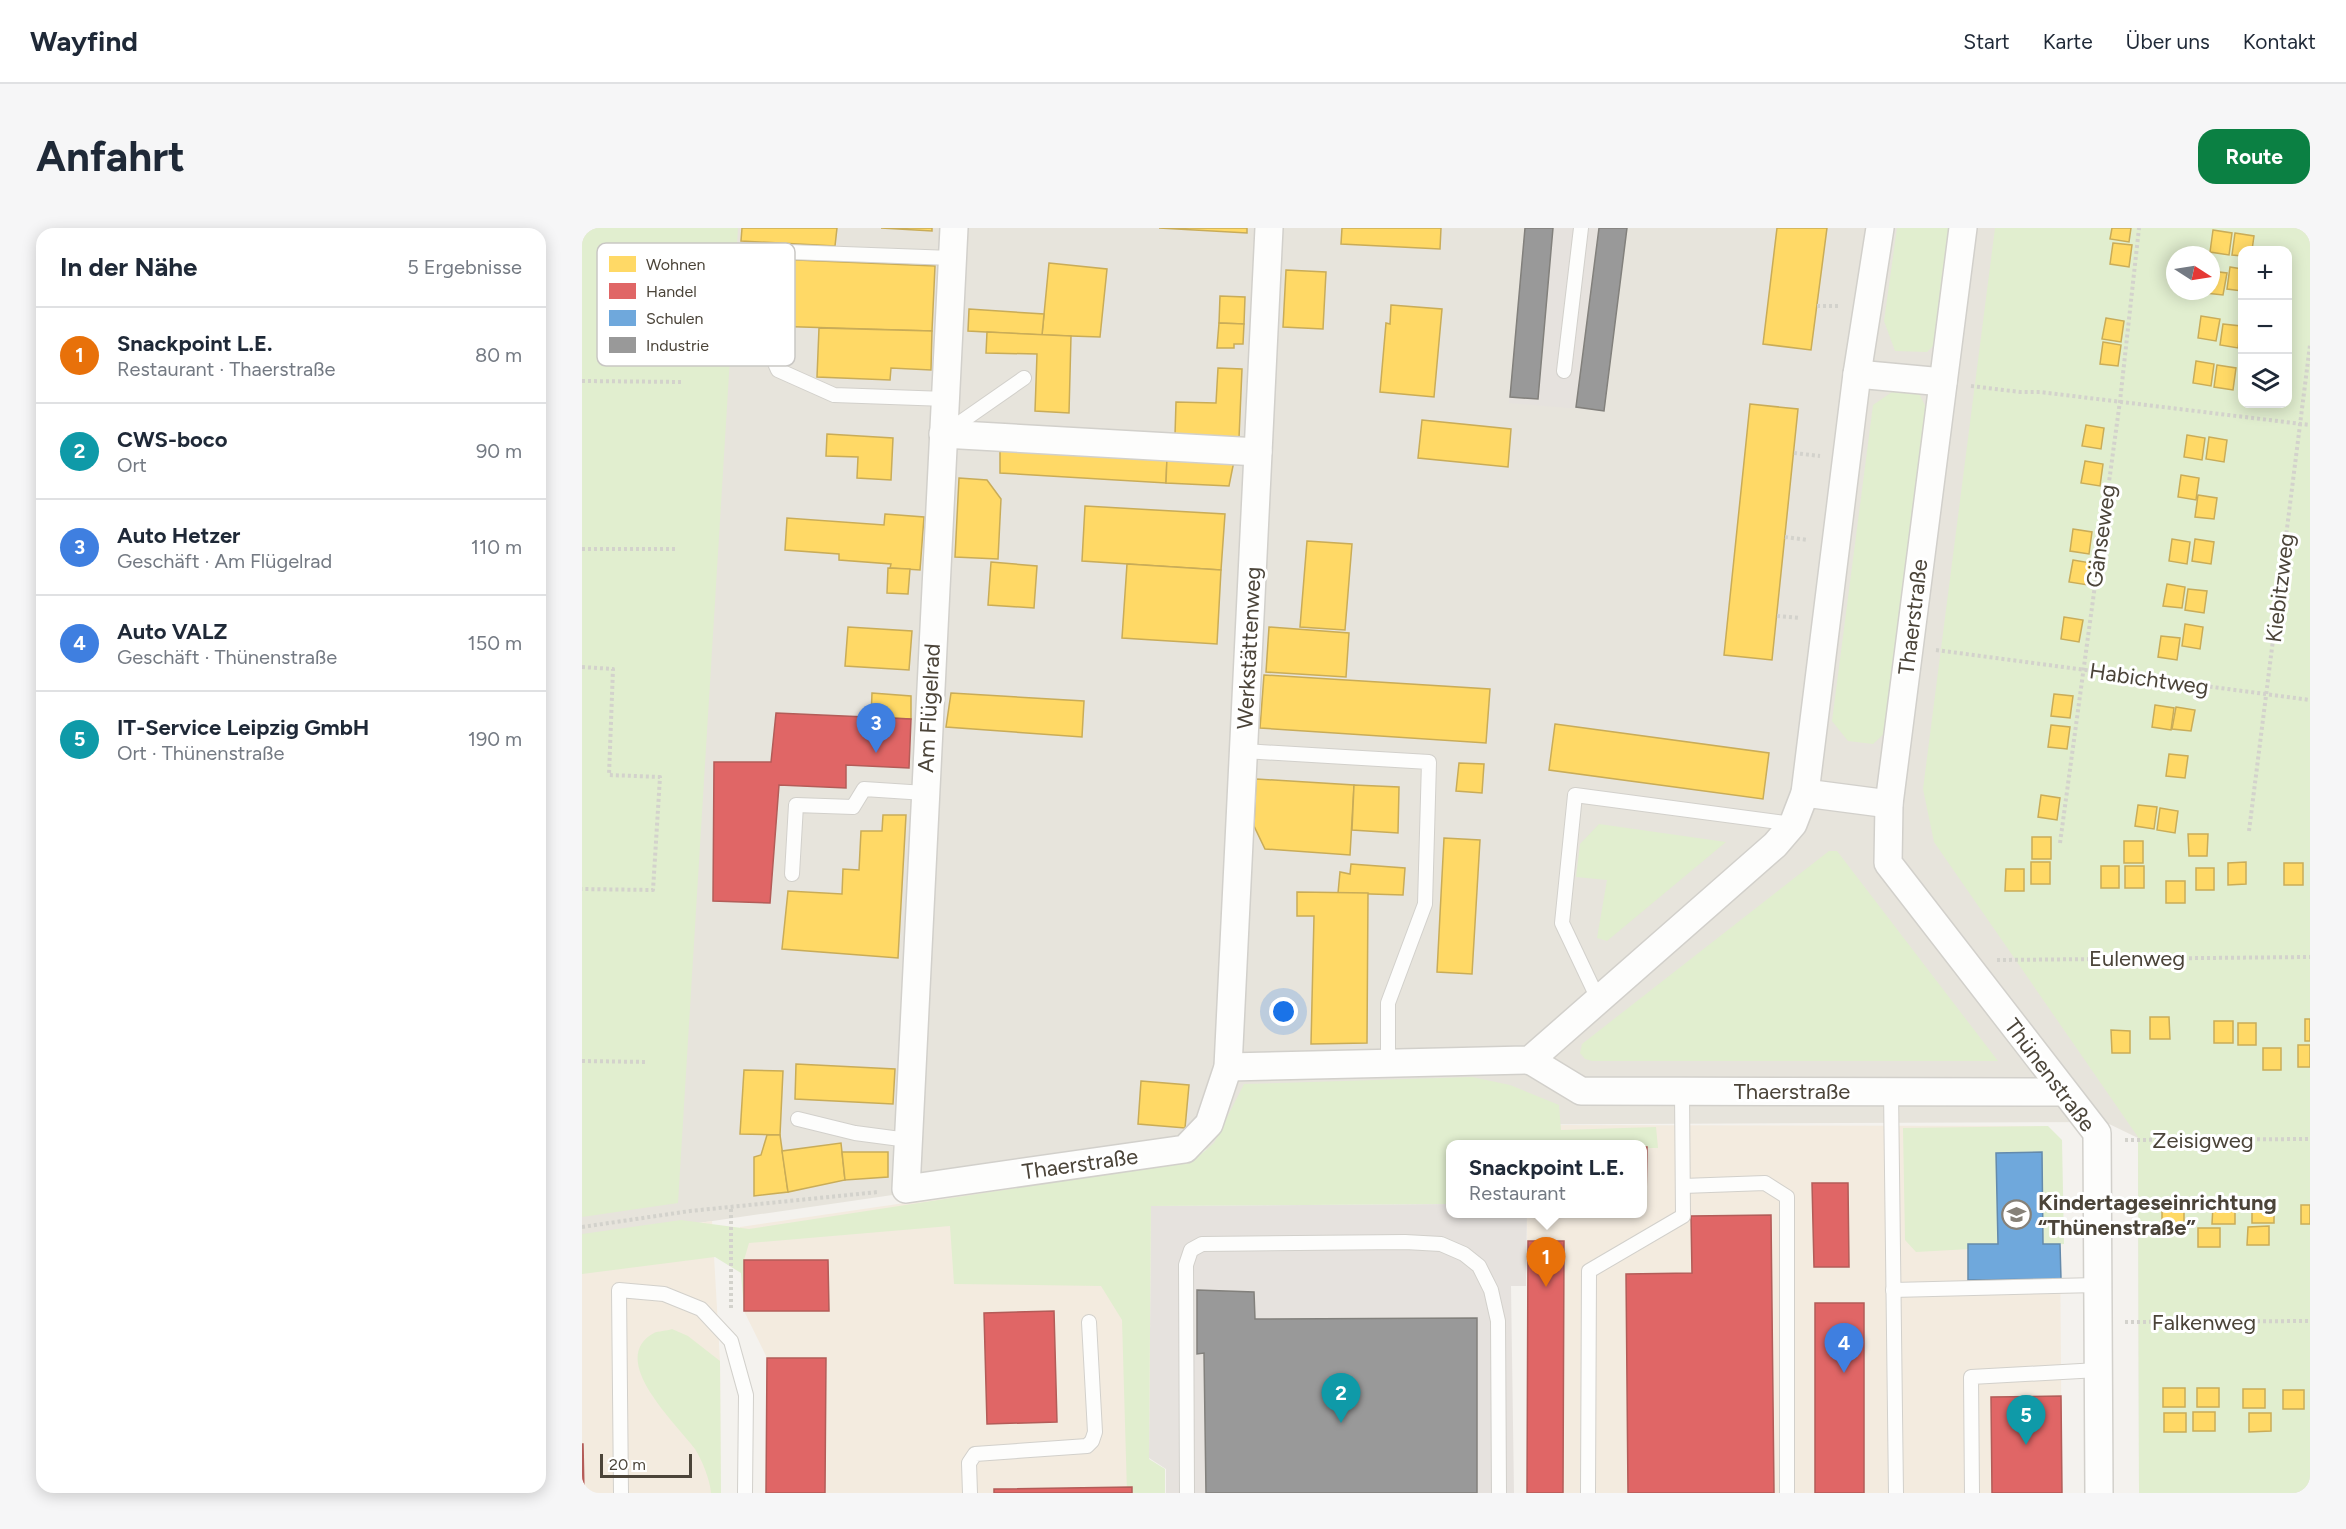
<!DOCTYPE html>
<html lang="de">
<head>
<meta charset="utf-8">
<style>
  :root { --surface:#fff; --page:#f6f6f7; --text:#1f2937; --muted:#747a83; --line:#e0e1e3; --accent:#0b8043 }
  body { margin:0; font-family:Figtree,sans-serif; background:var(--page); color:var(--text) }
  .controls { position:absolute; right:18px; top:18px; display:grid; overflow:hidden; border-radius:12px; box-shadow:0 3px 15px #0003 }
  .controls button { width:54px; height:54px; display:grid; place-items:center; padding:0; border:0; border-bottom:2px solid var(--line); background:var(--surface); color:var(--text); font:30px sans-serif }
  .compass { position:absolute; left:1584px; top:18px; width:54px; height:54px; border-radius:50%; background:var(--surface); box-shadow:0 3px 15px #0003; rotate:102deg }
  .scale { position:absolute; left:18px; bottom:15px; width:92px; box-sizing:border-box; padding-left:6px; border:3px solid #4b4439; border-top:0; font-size:16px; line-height:21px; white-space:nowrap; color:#4b4439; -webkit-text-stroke:4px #fff; paint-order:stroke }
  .you { position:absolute; left:702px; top:784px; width:21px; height:21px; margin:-15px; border:4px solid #fff; border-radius:50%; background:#1a73e8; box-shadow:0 0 0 9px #1a73e833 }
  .badge { display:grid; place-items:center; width:39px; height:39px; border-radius:50%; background:var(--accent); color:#fff; font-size:20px; font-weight:700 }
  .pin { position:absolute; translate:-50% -50px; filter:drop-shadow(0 2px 3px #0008) }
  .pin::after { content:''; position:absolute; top:32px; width:21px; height:18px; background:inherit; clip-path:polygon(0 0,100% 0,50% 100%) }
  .popup { position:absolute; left:864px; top:912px; width:201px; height:78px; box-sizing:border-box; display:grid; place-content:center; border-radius:12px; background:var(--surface); filter:drop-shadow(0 2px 4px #0005); font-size:20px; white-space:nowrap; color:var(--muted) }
  .popup b { font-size:22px; color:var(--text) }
  .popup::after { content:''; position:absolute; left:50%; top:100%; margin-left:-12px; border:12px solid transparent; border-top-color:var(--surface) }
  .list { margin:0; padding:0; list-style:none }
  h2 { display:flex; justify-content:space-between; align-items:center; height:78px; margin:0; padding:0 24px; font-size:26px }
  h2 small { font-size:20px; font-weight:400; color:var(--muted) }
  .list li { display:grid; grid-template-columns:39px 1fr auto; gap:18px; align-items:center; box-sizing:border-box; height:96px; padding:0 24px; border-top:2px solid var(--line) }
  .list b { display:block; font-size:22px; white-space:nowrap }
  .list p { margin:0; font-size:20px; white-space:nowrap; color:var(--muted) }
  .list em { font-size:20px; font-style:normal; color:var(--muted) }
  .icon { flex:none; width:33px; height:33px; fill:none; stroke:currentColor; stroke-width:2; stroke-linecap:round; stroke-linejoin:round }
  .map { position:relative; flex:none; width:1728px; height:1265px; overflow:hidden; border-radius:18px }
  header { display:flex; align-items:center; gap:36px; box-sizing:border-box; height:84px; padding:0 30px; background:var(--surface); border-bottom:2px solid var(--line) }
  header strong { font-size:28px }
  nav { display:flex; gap:33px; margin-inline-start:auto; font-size:21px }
  .intro { display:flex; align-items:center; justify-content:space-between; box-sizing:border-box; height:144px; padding:0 36px }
  h1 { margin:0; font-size:42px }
  .button { padding:15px 27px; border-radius:18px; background:var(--accent); color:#fff; font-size:21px; font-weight:700 }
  main { display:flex; gap:36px; padding:0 36px }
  aside { flex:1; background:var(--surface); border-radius:18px; box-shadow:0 3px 15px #0003 }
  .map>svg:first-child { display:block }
</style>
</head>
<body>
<header>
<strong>Wayfind</strong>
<nav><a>Start</a><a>Karte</a><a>Über uns</a><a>Kontakt</a></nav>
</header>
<div class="intro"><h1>Anfahrt</h1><a class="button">Route</a></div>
<main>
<aside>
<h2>In der Nähe<small>5 Ergebnisse</small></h2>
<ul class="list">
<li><span class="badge" style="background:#e8710a">1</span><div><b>Snackpoint L.E.</b><p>Restaurant · Thaerstraße</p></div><em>80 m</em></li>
<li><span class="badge" style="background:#0f9aa8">2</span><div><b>CWS-boco</b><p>Ort</p></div><em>90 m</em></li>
<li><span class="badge" style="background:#3f7fe0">3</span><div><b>Auto Hetzer</b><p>Geschäft · Am Flügelrad</p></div><em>110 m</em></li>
<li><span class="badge" style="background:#3f7fe0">4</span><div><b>Auto VALZ</b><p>Geschäft · Thünenstraße</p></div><em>150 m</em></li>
<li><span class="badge" style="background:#0f9aa8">5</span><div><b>IT-Service Leipzig GmbH</b><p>Ort · Thünenstraße</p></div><em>190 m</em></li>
</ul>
</aside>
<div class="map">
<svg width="1728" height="1265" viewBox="0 0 1728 1265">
  <rect width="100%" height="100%" fill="#f4f2ee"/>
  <path fill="#e7e4dc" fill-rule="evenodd" d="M0,0h1728v1265h-171l-1,-355 -33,-16 -730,3 -793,115zM1660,22h46v154h-46zM1593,27h36v36h-36z"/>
  <g fill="#f3ebdf">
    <polygon points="945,897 1466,898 1478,1016 1480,1265 947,1265 945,986 1060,986 1060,916"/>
    <polygon points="569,939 567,1265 184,1265 185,1130 162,1083 158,999"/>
    <polygon points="130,993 138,1133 139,1265 0,1265 0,1012"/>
  </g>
  <g fill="#e6e2de">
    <polygon points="942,0 1045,0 1022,183 927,175"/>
    <polygon points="868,976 868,986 945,986 944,1058 929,1058 932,1265 895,1265 895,1090 673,1091 672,1064 615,1062 615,1125 622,1125 624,1265 584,1265 584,1241 567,1230 569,978"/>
  </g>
  <g fill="#e1eecf" fill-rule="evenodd">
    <polygon points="0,0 156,0 96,975 0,989"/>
    <polygon points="1315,0 1373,0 1358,111 1345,124 1313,123 1302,93"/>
    <path d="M1413,0h315v1265h-171l-1,-356 -204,-295 -11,-53zM1660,22h46v154h-46zM1593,27h36v36h-36z"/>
    <polygon points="1313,162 1337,165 1348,188 1306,502 1291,516 1266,513 1250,493 1291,177"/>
    <polygon points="1017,596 1144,614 1025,713 1015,710 1025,652 994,649 998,616"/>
    <polygon points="1247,623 1255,623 1416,833 1010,833 1003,831 998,825 1000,816"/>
    <polygon points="890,849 928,857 977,877 979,902 1074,899 1076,920 1060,920 1060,916 868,916 868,976 569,978 567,1231 583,1241 583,1265 545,1265 540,1092 519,1058 372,1056 368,998 167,1015 162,1032 162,1083 159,1045 133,1029 0,1046 0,1006 99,992 167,1001 611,933 632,915 662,856"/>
    <polygon points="1466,898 1480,912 1482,1016 1334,1024 1323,1012 1321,900"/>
    <path d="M90,1101l16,7 32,25 1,132h-10c-1,-13 -9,-33 -16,-44 -18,-25 -89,-90 -41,-116 4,-2 13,-2 18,-4z"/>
  </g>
  <g fill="#ffd966" stroke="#c9ac58" stroke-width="1.5">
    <polygon points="160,0 255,0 253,18 159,13"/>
    <polygon points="299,0 350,0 350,3"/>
    <polygon points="577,0 665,0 665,5"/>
    <polygon points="760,0 859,0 858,21 759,16"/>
    <polygon points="1195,0 1245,0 1229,122 1181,116"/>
    <polygon points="1530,0 1549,0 1547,14 1528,11"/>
    <polygon points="1631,2 1650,5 1647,27 1628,24"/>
    <polygon points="1653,5 1672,8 1670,22 1660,22 1660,28 1650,27"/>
    <polygon points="1531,15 1550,17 1547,39 1528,36"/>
    <polygon points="192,31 353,38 350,103 188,98"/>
    <polygon points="467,35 525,41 518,109 460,107"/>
    <polygon points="1648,39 1660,41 1660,63 1645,61"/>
    <polygon points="704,42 744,44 741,101 701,99"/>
    <polygon points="1629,43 1645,45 1641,67 1623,65 1629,63"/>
    <polygon points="638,68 663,69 662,96 637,95"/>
    <polygon points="809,77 860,81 852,169 798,164 804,95 808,96"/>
    <polygon points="387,81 462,86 460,107 386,103"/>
    <polygon points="1619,88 1638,91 1634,113 1616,110"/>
    <polygon points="1524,90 1542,93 1539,114 1520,111"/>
    <polygon points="637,95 662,96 661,116 652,116 652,120 635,120"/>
    <polygon points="1641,96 1659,98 1656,120 1638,117"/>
    <polygon points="237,100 350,103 349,142 309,140 308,152 235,149"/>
    <polygon points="405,104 489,108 487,185 453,183 455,126 404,125"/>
    <polygon points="1521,114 1539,117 1536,138 1518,136"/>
    <polygon points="1614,133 1632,136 1629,158 1611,155"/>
    <polygon points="1635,137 1654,140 1651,162 1632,159"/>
    <polygon points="636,140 660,141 657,210 593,207 594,174 634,175"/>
    <polygon points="1168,176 1216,181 1190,432 1142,427"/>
    <polygon points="840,192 929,201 926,239 836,230"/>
    <polygon points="1504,197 1522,200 1519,221 1500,218"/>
    <polygon points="245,206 311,210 309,252 275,250 276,229 244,228"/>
    <polygon points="1605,207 1623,210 1620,232 1602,229"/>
    <polygon points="1627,209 1645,212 1642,234 1624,231"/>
    <polygon points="418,221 585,229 584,255 418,245"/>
    <polygon points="585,229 652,233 647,258 584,255"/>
    <polygon points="1503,233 1521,236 1518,258 1499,255"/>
    <polygon points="1599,247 1617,250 1614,272 1596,269"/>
    <polygon points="377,250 405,252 419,271 416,331 373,329"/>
    <polygon points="1616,267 1635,270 1632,291 1613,289"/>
    <polygon points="503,278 643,286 639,342 500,333"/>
    <polygon points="303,286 342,289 338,342 308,340 309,336 257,332 257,326 203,322 205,290 302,297"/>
    <polygon points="1491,301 1510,304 1507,326 1488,323"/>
    <polygon points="1590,311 1608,314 1605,336 1587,333"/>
    <polygon points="1613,311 1632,314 1629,336 1610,333"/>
    <polygon points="725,313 770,316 763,402 718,399"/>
    <polygon points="1491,332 1509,335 1506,357 1487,354"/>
    <polygon points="409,334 455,338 452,380 406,377"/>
    <polygon points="545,336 639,342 635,416 540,410"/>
    <polygon points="306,340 328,341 326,366 305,365"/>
    <polygon points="1585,356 1603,359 1600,380 1581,378"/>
    <polygon points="1606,361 1625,363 1622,385 1603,382"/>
    <polygon points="1482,389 1501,392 1497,414 1479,411"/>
    <polygon points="1603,396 1621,399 1618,421 1600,418"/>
    <polygon points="266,399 330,403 327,442 263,438"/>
    <polygon points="687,399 767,405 764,449 684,444"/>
    <polygon points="1579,408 1598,410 1595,432 1576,429"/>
    <polygon points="682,447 908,461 904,515 678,500"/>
    <polygon points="290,465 329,468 329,491 289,489"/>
    <polygon points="369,465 502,473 500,509 364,499"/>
    <polygon points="1472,466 1491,468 1488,490 1469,488"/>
    <polygon points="1573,477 1592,480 1589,502 1570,499"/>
    <polygon points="1594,479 1613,482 1609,503 1590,501"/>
    <polygon points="973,496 1187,525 1181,571 967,542"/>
    <polygon points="1469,497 1488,499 1485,521 1466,519"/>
    <polygon points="1587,526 1606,528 1603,550 1584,548"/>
    <polygon points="877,535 902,536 900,565 874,563"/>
    <polygon points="674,551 772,557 768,627 683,621 672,598"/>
    <polygon points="772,557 817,559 816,605 770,602"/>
    <polygon points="1459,567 1478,570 1475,592 1456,589"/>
    <polygon points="1556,577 1575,579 1572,601 1553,598"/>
    <polygon points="1578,580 1596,583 1593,605 1575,602"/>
    <polygon points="301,587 324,587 316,730 200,721 206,663 260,666 261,641 277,642 279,603 300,603"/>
    <polygon points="1606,606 1626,606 1625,628 1607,628"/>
    <rect x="1450" y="609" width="19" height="22"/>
    <polygon points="862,610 898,612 890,746 855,744"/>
    <rect x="1542" y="613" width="19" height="22"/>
    <rect x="1449" y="634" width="19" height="22"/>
    <polygon points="1664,634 1664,656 1646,657 1646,635"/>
    <rect x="1702" y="635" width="19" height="22"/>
    <polygon points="769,636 823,640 821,667 756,665 758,644 768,646"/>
    <rect x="1519" y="638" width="18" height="22"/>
    <rect x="1543" y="638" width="19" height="22"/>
    <rect x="1614" y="640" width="18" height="22"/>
    <polygon points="1424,641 1442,641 1442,663 1423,663"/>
    <rect x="1584" y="653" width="19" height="22"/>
    <polygon points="715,664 786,665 785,815 729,816 732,688 715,688"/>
    <polygon points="1568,789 1587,789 1588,811 1568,811"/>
    <rect x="1723" y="791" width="5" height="22"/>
    <rect x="1632" y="793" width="19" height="22"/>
    <rect x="1656" y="795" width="18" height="22"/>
    <polygon points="1529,802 1548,803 1548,825 1530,825"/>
    <rect x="1716" y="817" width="12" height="22"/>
    <rect x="1681" y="820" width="18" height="22"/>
    <polygon points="214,836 313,841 311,876 213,871"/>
    <polygon points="162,842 201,843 198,907 158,906"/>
    <polygon points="559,853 607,857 603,900 556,896"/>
    <polygon points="185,907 198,907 206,964 172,968 172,929 179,927"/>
    <polygon points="259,915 263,952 206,964 200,923"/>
    <polygon points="260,924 306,924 306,949 263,952"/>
    <rect x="1580" y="976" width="22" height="19"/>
    <rect x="1670" y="976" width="22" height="19"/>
    <polygon points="1631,977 1653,977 1653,996 1630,996"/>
    <rect x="1719" y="977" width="9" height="19"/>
    <polygon points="1687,998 1687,1017 1665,1017 1666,999"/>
    <rect x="1616" y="1000" width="22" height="19"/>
    <rect x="1581" y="1160" width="22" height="19"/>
    <rect x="1615" y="1160" width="22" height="19"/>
    <rect x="1661" y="1161" width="22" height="19"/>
    <rect x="1701" y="1162" width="21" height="19"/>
    <rect x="1611" y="1184" width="22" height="19"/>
    <rect x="1582" y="1185" width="22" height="19"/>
    <polygon points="1667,1185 1689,1185 1689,1203 1667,1204"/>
  </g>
  <g fill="#e06666" stroke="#b35c58" stroke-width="1.5">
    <polygon points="194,485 329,491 327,540 264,537 264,560 197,557 188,675 131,673 132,534 189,534"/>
    <polygon points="1060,919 1065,919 1064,972 1060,972"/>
    <polygon points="1230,955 1266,955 1267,1039 1232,1039"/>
    <polygon points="1189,987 1192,1265 1046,1265 1044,1046 1110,1045 1109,988"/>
    <polygon points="946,1013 982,1013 981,1265 945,1265"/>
    <polygon points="162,1032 246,1032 247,1083 162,1083"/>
    <rect x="1233" y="1075" width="49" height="190"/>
    <polygon points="472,1083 475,1194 405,1196 402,1085"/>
    <polygon points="185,1130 244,1130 243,1265 184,1265"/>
    <polygon points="1479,1168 1480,1265 1410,1265 1409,1169"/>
    <polygon points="0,1216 1,1216 2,1265 0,1265"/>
    <polygon points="550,1259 550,1265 412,1265 412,1261"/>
  </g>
  <polygon fill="#6fa8dc" stroke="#648aab" stroke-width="1.5" points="1460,924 1461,1016 1478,1016 1479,1051 1386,1052 1386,1016 1416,1016 1414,925"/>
  <g fill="#999" stroke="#82807c" stroke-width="1.5">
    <polygon points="943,0 971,0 956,171 928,169"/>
    <polygon points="1017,0 1045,0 1022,183 994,179"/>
    <polygon points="615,1062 672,1064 673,1091 895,1090 895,1265 624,1265 622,1125 615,1126"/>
  </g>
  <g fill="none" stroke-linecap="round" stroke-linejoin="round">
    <defs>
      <g id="lane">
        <polyline points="982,143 999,0"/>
        <polyline points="364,171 252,167 196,142 175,94 181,23 370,30"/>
        <polyline points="366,203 442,150"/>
        <polyline points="662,523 847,534 843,676 806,775 806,835"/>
        <polyline points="210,646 214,577 271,579 282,561 343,565"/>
        <polyline points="1016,771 980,695 993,567 1211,596"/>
        <polyline points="1309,863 1314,1265"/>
        <polyline points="216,891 273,905 326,912"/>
        <polyline points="1101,958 1183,955 1205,969 1205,1265"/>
        <polyline points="1311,1062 1516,1057"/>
        <polyline points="39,1265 37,1062 82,1066 119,1081 149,1113 164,1167 163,1265"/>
        <polyline points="388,1265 387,1235 393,1226 505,1218 510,1213 513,1204 507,1094"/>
        <polyline points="605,1265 604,1037 609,1022 620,1016 823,1014 859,1016 882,1026 897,1038 909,1062 916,1093 917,1265"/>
        <polyline points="1006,1265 1007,1043 1101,988 1100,863"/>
        <polyline points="1390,1265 1389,1149 1516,1142"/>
      </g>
      <g id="street">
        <polyline points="372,0 324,961 603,921 627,896 646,839 687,0"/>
        <polyline points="1381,0 1307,576 1306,635 1515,905 1517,1265"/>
        <polyline points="1275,146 1361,154"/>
        <polyline points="361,206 676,224"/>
        <polyline points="1223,565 1307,576"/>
        <polyline points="948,832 999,863 1481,864"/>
        <polyline points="646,839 948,832 1193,617 1211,596 1223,565 1275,146 1298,0"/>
      </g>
    </defs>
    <use href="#lane" stroke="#d2d0cb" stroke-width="16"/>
    <use href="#street" stroke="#d2d0cb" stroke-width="30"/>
    <g stroke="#d3d2cc" stroke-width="4" stroke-dasharray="3 3" stroke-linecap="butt">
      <polyline points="1235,78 1258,78"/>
      <polyline points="0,153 101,154"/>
      <polyline points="1389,158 1438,164 1458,164 1728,197"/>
      <polyline points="1212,225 1238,228"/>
      <polyline points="1203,309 1226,312"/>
      <polyline points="0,321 93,321"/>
      <polyline points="1195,388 1218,390"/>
      <polyline points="1354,422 1728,472"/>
      <polyline points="0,439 31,441 27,547 78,549 71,662 0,661"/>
      <polyline points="1667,603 1728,117"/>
      <polyline points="1478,615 1538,173 1557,0"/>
      <polyline points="1415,732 1728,729"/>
      <polyline points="0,833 66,834"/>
      <polyline points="1543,912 1728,911"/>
      <polyline points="0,999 108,983 296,964"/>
      <polyline points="149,1080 149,979"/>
      <polyline points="1543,1094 1728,1093"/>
    </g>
    <use href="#lane" stroke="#fdfdfc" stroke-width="14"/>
    <use href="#street" stroke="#fdfdfc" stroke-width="27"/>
  </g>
  <defs>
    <symbol id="school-ring" viewBox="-11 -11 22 22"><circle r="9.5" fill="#fff" stroke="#868178" stroke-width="1.5"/><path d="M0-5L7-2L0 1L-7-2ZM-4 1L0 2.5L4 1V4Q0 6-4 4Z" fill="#868178"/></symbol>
  </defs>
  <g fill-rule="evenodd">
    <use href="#school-ring" x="1418" y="970" width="33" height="33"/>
  </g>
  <g text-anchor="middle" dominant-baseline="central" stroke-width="6" stroke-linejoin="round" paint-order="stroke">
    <g font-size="22" fill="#4b4439" stroke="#fff">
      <text transform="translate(1519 308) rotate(-82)">Gänseweg</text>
      <text transform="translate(1698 360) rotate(-83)">Kiebitzweg</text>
      <text transform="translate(1331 389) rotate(-83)">Thaerstraße</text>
      <text transform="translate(667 420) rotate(-87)">Werkstättenweg</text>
      <text transform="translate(1567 451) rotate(8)">Habichtweg</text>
      <text transform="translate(347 480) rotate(-87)">Am Flügelrad</text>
      <text x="1555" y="730">Eulenweg</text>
      <text transform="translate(1468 847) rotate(53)">Thünenstraße</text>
      <text x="1210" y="863">Thaerstraße</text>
      <text x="1621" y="912">Zeisigweg</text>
      <text transform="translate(498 936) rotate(-8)">Thaerstraße</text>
      <text x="1622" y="1094">Falkenweg</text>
    </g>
    <g font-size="22" font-weight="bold" fill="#4b4439" stroke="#fff" text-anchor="start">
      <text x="1456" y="974">Kindertageseinrichtung<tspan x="1456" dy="25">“Thünenstraße”</tspan></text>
    </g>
  </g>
  <rect x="15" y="15" width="198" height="123" rx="9" fill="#fff" stroke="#c9c7c4" stroke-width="1.5"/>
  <rect x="27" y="28" width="27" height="16" fill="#ffd966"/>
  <rect x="27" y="55" width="27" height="16" fill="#e06666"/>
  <rect x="27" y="82" width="27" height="16" fill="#6fa8dc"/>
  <rect x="27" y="109" width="27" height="16" fill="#999"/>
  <g font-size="16" fill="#4b4439">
    <text x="64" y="42">Wohnen</text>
    <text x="64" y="69">Handel</text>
    <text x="64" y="96">Schulen</text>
    <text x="64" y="123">Industrie</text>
  </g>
</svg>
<div class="controls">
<button>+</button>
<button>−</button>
<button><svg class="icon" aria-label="layers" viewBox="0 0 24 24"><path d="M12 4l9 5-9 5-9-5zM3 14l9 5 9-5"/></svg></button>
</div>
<svg class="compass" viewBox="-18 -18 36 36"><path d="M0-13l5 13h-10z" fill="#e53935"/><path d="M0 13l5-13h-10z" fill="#747a83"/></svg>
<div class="scale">20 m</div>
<div class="you"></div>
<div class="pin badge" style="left:964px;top:1059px;background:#e8710a">1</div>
<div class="popup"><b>Snackpoint L.E.</b>Restaurant</div>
<div class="pin badge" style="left:759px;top:1195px;background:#0f9aa8">2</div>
<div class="pin badge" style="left:294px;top:525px;background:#3f7fe0">3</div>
<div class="pin badge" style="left:1262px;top:1145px;background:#3f7fe0">4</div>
<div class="pin badge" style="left:1444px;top:1217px;background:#0f9aa8">5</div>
</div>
</main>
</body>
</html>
